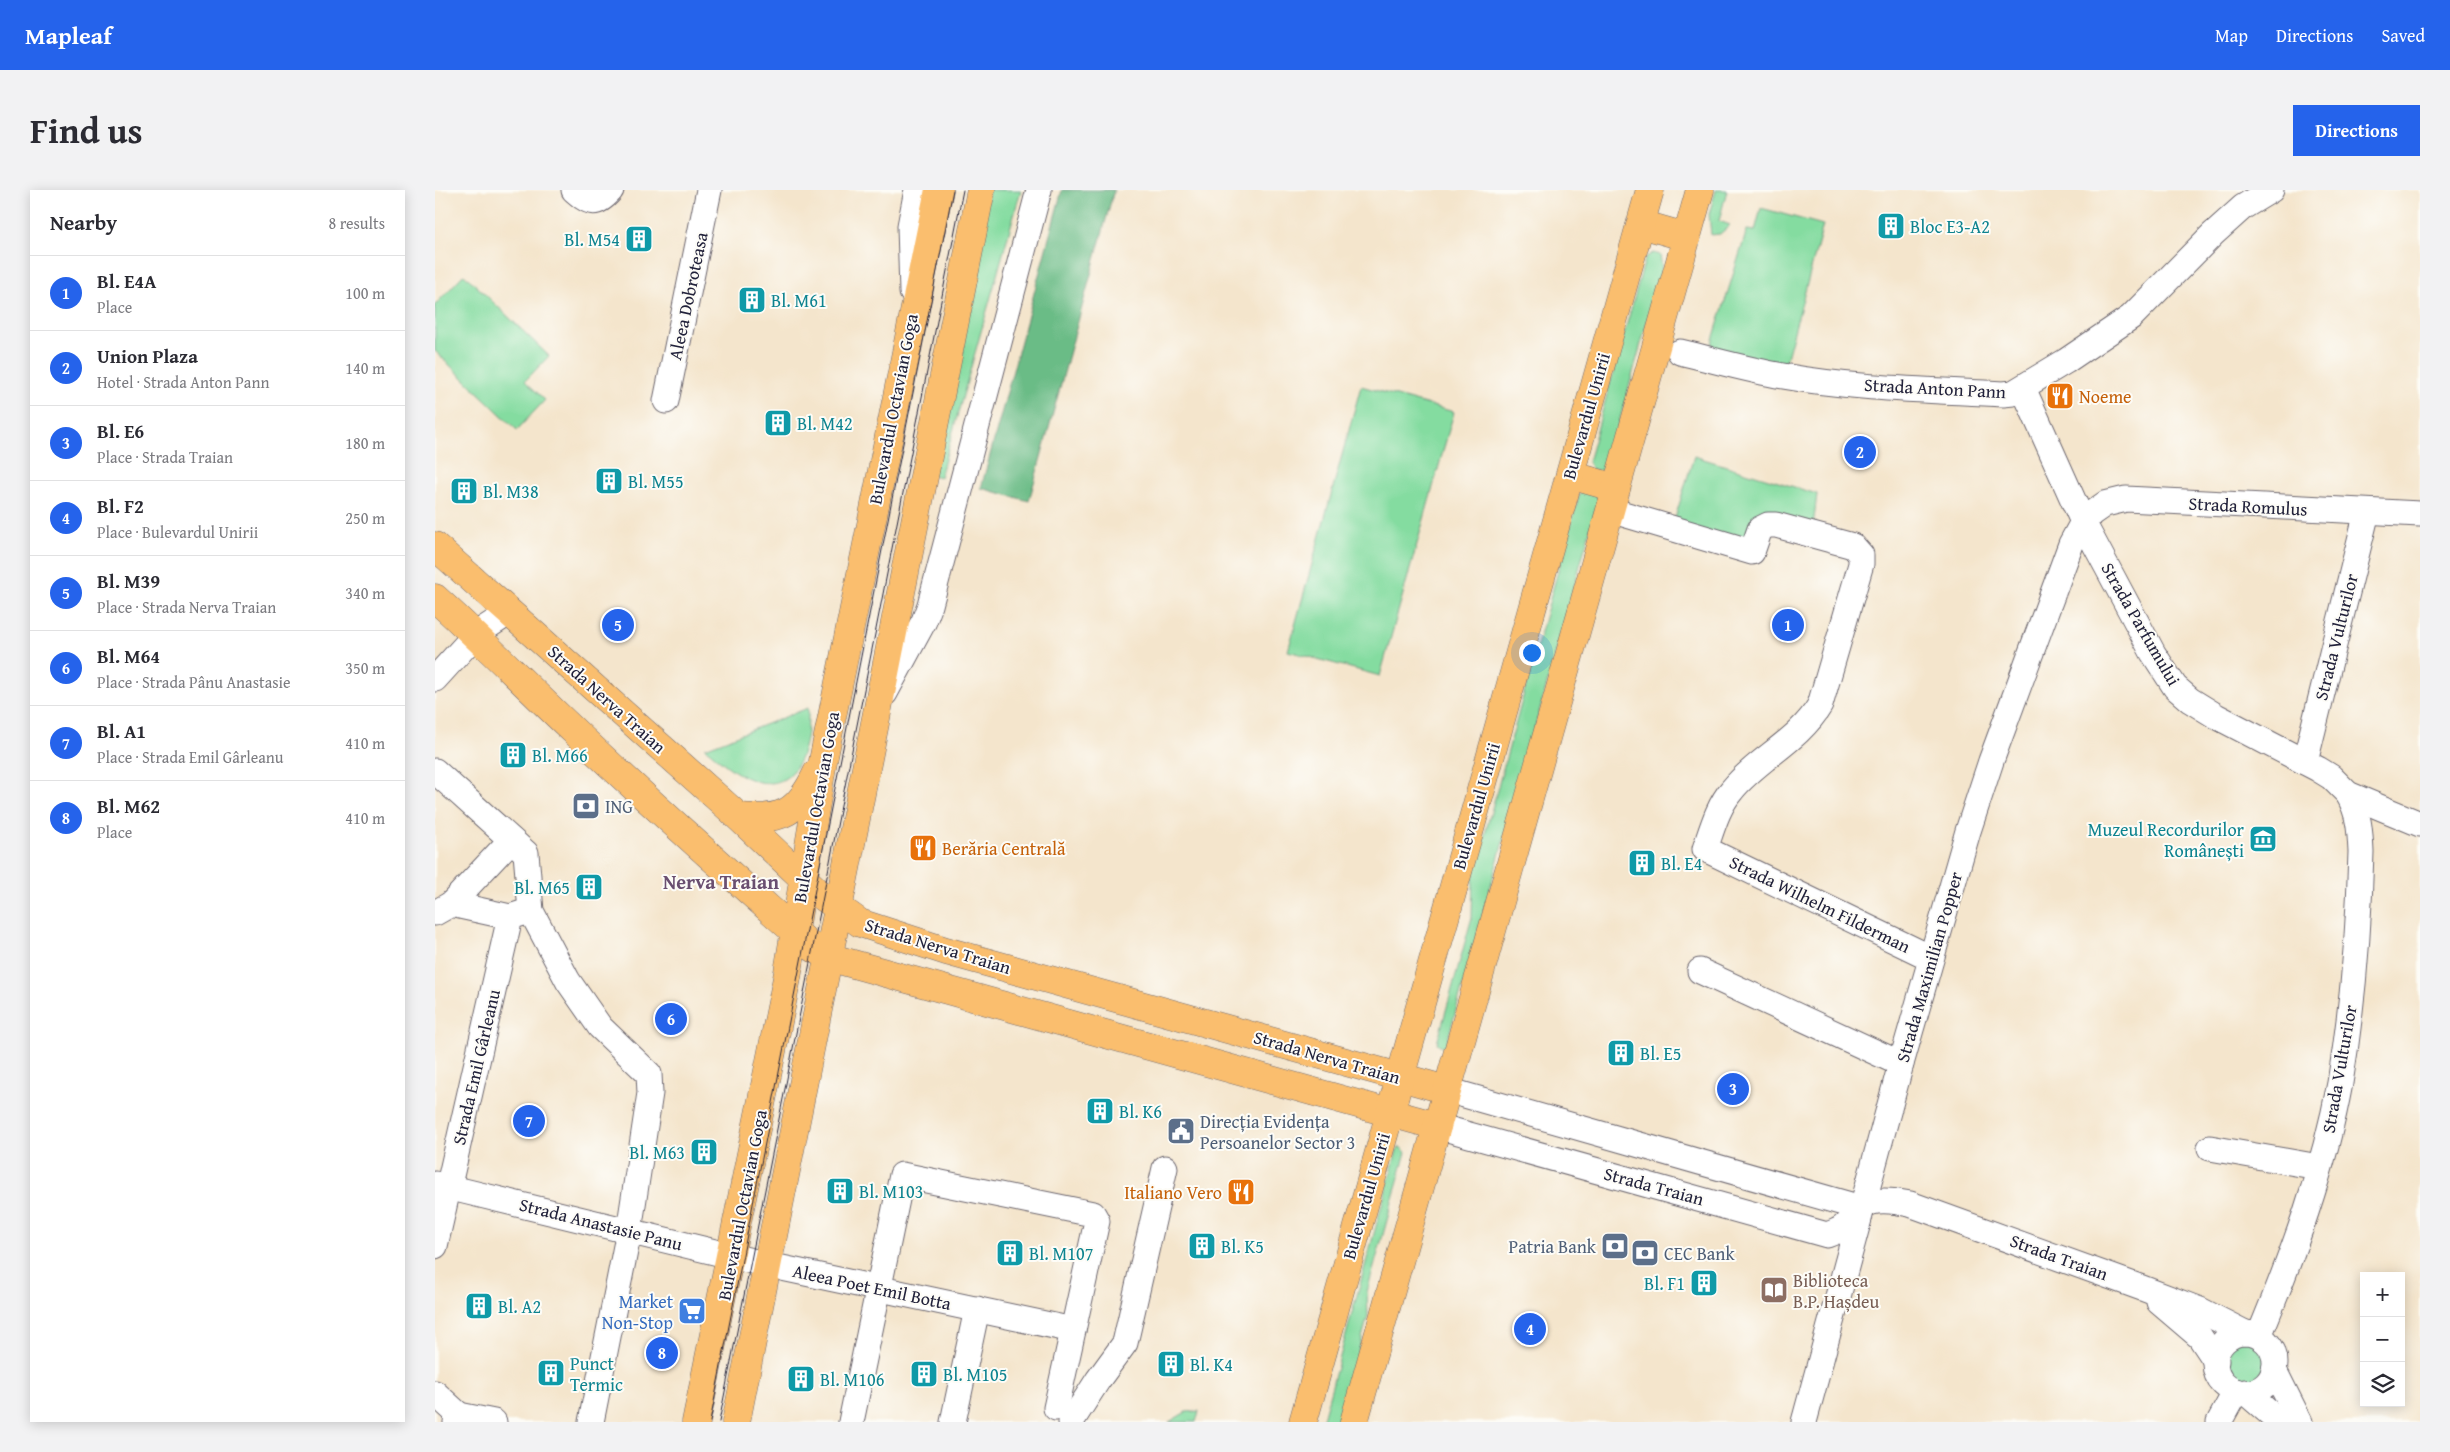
<!DOCTYPE html>
<html lang="en">
<head>
<meta charset="utf-8">
<style>
  :root { --surface:#fff; --page:#f2f2f3; --text:#2b2b33; --muted:#7c7c81; --line:#e1e1e2; --accent:#2563eb }
  body { margin:0; font-family:"Gentium Book Plus",serif; background:var(--page); color:var(--text) }
  .controls { position:absolute; right:15px; bottom:15px; display:grid; overflow:hidden; border-radius:0px; box-shadow:0 2px 12px #0003 }
  .controls button { width:45px; height:45px; display:grid; place-items:center; padding:0; border:0; border-bottom:1px solid var(--line); background:var(--surface); color:var(--text); font:25px sans-serif }
  .you { position:absolute; left:1096px; top:462px; width:18px; height:18px; margin:-12px; border:4px solid #fff; border-radius:50%; background:#1a73e8; box-shadow:0 0 0 8px #1a73e833 }
  .badge { display:grid; place-items:center; width:32px; height:32px; border-radius:50%; background:var(--accent); color:#fff; font-size:16px; font-weight:700 }
  .pin { position:absolute; translate:-50% -50%; border:2px solid #fff; box-shadow:0 1px 5px #0006 }
  .list { margin:0; padding:0; list-style:none }
  h2 { display:flex; justify-content:space-between; align-items:center; height:65px; margin:0; padding:0 20px; font-size:21px }
  h2 small { font-size:16px; font-weight:400; color:var(--muted) }
  .list li { display:grid; grid-template-columns:32px 1fr auto; gap:15px; align-items:center; box-sizing:border-box; height:75px; padding:0 20px; border-top:1px solid var(--line) }
  .list b { display:block; font-size:19px; white-space:nowrap }
  .list p { margin:0; font-size:16px; white-space:nowrap; color:var(--muted) }
  .list em { font-size:16px; font-style:normal; color:var(--muted) }
  .icon { flex:none; width:28px; height:28px; fill:none; stroke:currentColor; stroke-width:2; stroke-linecap:round; stroke-linejoin:round }
  .map { position:relative; flex:none; width:1985px; height:1232px; overflow:hidden; border-radius:0px }
  header { display:flex; align-items:center; gap:30px; box-sizing:border-box; height:70px; padding:0 25px; background:var(--accent); color:#fff }
  header strong { font-size:24px }
  nav { display:flex; gap:28px; margin-inline-start:auto; font-size:18px }
  .intro { display:flex; align-items:center; justify-content:space-between; box-sizing:border-box; height:120px; padding:0 30px }
  h1 { margin:0; font-size:35px }
  .button { padding:12px 22px; border-radius:0px; background:var(--accent); color:#fff; font-size:18px; font-weight:700 }
  main { display:flex; gap:30px; padding:0 30px }
  aside { flex:1; background:var(--surface); border-radius:0px; box-shadow:0 2px 12px #0003 }
  .map>svg:first-child { display:block }
</style>
</head>
<body>
<header>
<strong>Mapleaf</strong>
<nav><a>Map</a><a>Directions</a><a>Saved</a></nav>
</header>
<div class="intro"><h1>Find us</h1><a class="button">Directions</a></div>
<main>
<aside>
<h2>Nearby<small>8 results</small></h2>
<ul class="list">
<li><span class="badge">1</span><div><b>Bl. E4A</b><p>Place</p></div><em>100 m</em></li>
<li><span class="badge">2</span><div><b>Union Plaza</b><p>Hotel · Strada Anton Pann</p></div><em>140 m</em></li>
<li><span class="badge">3</span><div><b>Bl. E6</b><p>Place · Strada Traian</p></div><em>180 m</em></li>
<li><span class="badge">4</span><div><b>Bl. F2</b><p>Place · Bulevardul Unirii</p></div><em>250 m</em></li>
<li><span class="badge">5</span><div><b>Bl. M39</b><p>Place · Strada Nerva Traian</p></div><em>340 m</em></li>
<li><span class="badge">6</span><div><b>Bl. M64</b><p>Place · Strada Pânu Anastasie</p></div><em>350 m</em></li>
<li><span class="badge">7</span><div><b>Bl. A1</b><p>Place · Strada Emil Gârleanu</p></div><em>410 m</em></li>
<li><span class="badge">8</span><div><b>Bl. M62</b><p>Place</p></div><em>410 m</em></li>
</ul>
</aside>
<div class="map">
<svg width="1985" height="1232" viewBox="0 0 1985 1232">
  <rect width="100%" height="100%" fill="#fdfcf7"/>
  <filter id="ink" filterUnits="userSpaceOnUse"><feTurbulence type="fractalNoise" baseFrequency=".02" numOctaves="2"/><feDisplacementMap in="SourceGraphic" scale="10" xChannelSelector="R" yChannelSelector="G"/><feConvolveMatrix kernelMatrix="1 2 1 2 8 2 1 2 1" color-interpolation-filters="sRGB"/></filter>
  <filter id="wash" filterUnits="userSpaceOnUse"><feTurbulence type="fractalNoise" baseFrequency=".0096" numOctaves="4" result="noise"/><feDisplacementMap in="SourceGraphic" scale="20" xChannelSelector="R" yChannelSelector="G"/><feGaussianBlur stdDeviation="1.12" result="paint"/><feColorMatrix in="noise" values="0 0 0 0 0 0 0 0 0 0 0 0 0 0 0 0 0 1.4 0 .05"/><feComposite in="paint" operator="in"/></filter>
  <g filter="url(#wash)">
    <rect width="100%" height="100%" fill="#f4e5cc"/>
    <g fill="#84dca0" stroke="#537f6e">
      <polygon points="554,0 586,0 505,287 497,285"/>
      <polygon points="1281,0 1292,0 1284,31 1295,35 1285,44 1276,45 1274,24"/>
      <polygon points="1326,18 1388,35 1347,186 1272,169 1312,40 1320,41"/>
      <polygon points="1218,63 1225,65 1227,78 1172,276 1165,281 1157,279 1153,272 1209,73 1211,67"/>
      <polygon points="29,84 114,166 90,191 110,210 82,240 0,161 0,115"/>
      <polygon points="926,196 1019,222 945,486 853,461"/>
      <polygon points="1259,266 1382,304 1377,345 1341,335 1317,362 1237,338"/>
      <polygon points="1150,299 1161,302 1163,311 1011,856 1008,857 1002,853 1037,727 1038,687 1144,305"/>
      <path d="M373,518c1,36 -9,90 -58,71 -17,-6 -31,-20 -45,-31z"/>
      <polygon points="965,957 971,962 932,1102 933,1126 904,1232 887,1232 962,960"/>
      <path d="M1793,1148l39,4c7,10 8,17 5,29 -11,44 -86,7 -44,-33z"/>
      <polygon points="764,1221 761,1232 734,1232 751,1222"/>
    </g>
    <polygon fill="#6bbc86" stroke="#466f60" points="627,0 679,0 594,311 546,298"/>
  </g>
  <g filter="url(#ink)">
    <g fill="none" stroke-linecap="round" stroke-linejoin="round">
      <defs>
        <g id="minor">
          <path d="M139,0c16,14 22,17 37,0"/>
          <polyline points="477,102 475,36 482,0"/>
          <path d="M1245,162c34,8 68,18 103,24 73,13 147,14 220,18l10,-1 53,-32 65,-44 82,-83 30,-27 28,-17"/>
          <polyline points="1588,198 1648,332 1718,463 1740,497 1755,510 1781,526 1883,579 1896,587 1913,604 1985,634"/>
          <polyline points="231,211 274,0"/>
          <path d="M1175,320l142,42 8,-23 8,-4h8l77,21 8,9v9l-41,141c-21,36 -62,53 -88,85 -14,16 -20,39 -27,59l226,109"/>
          <polyline points="0,489 41,444 75,422"/>
          <polyline points="450,503 489,431 495,415 604,0"/>
          <polyline points="1870,572 1932,322"/>
          <polyline points="0,581 91,663 96,721 133,791 165,837 214,884 215,903 194,1041 156,1232"/>
          <polyline points="16,714 76,650"/>
          <polyline points="0,723 16,714 75,727 91,722"/>
          <polyline points="1265,781 1466,874"/>
          <polyline points="1012,900 1426,1018"/>
          <path d="M1002,936l390,109c23,-8 19,-13 33,-27 12,-11 36,-7 50,-4l232,84 58,22 45,23"/>
          <polyline points="1775,958 1884,977"/>
          <polyline points="0,994 333,1075 638,1140"/>
          <polyline points="0,1056 75,727"/>
          <polyline points="1724,1112 1765,1147 1781,1171"/>
          <circle cx="1810" cy="1173" r="30"/>
          <path d="M1824,1146c34,-82 65,-166 81,-253 13,-77 19,-154 21,-231 -1,-22 -2,-39 -13,-58"/>
          <polyline points="1839,1180 1865,1232"/>
          <polyline points="1810,1202 1845,1232"/>
          <polyline points="0,1203 24,1225 21,1232"/>
          <polyline points="24,1225 59,1232"/>
          <polyline points="416,1232 467,985 658,1024 662,1031 621,1218"/>
          <polyline points="518,1232 542,1119"/>
          <polyline points="636,1232 663,1190 690,1153 730,978"/>
          <polyline points="1369,1232 1466,874 1533,641 1556,571 1636,354 1648,332 1657,323 1670,314 1691,309 1985,324"/>
          <polyline points="1784,1232 1801,1201"/>
        </g>
        <g id="major">
          <polyline points="1206,34 1251,47"/>
          <polyline points="1135,285 1181,298"/>
          <polyline points="0,356 295,619 387,706 425,733 511,761 1012,900"/>
          <path d="M0,408c48,43 92,89 139,133 78,74 158,145 238,216l16,10 609,169"/>
          <path d="M304,627c43,4 59,-4 78,-44"/>
          <polyline points="261,1232 352,788 388,571 504,0"/>
          <polyline points="301,1232 546,0"/>
          <polyline points="868,1232 1215,0"/>
          <polyline points="919,1232 1265,0"/>
        </g>
      </defs>
      <use href="#minor" stroke="#6c666e" stroke-width="27"/>
      <use href="#major" stroke="#6c666e" stroke-width="29"/>
      <use href="#minor" stroke="#fff" stroke-width="25"/>
      <use href="#major" stroke="#fabe6e" stroke-width="28"/>
      <g stroke="#22223b" stroke-width="1">
        <polyline points="275,1232 518,0"/>
        <polyline points="284,1232 528,0"/>
      </g>
    </g>
  </g>
  <defs>
    <symbol id="building-square" viewBox="-11 -11 22 22"><rect x="-9" y="-9" width="18" height="18" rx="4" fill="#0f9aa8" stroke="#fdfcf7"/><path d="M-4-6H4V6H1V3H-1V6H-4ZM-2.5-4.3h1.7v1.8h-1.7ZM.8-4.3h1.7v1.8H.8ZM-2.5-1h1.7V.8h-1.7ZM.8-1h1.7V.8H.8Z" fill="#fff"/></symbol>
    <symbol id="restaurant-square" viewBox="-11 -11 22 22"><rect x="-9" y="-9" width="18" height="18" rx="4" fill="#e8710a" stroke="#fdfcf7"/><path d="M-5-6h1v4h1v-4h1v4h1v-4h1v5L-1.5 .5V6h-2V.5L-5-1ZM5-6V6H3V1.5H1.5Q1.5-4 5-6Z" fill="#fff"/></symbol>
    <symbol id="bank-square" viewBox="-11 -11 22 22"><rect x="-9" y="-9" width="18" height="18" rx="4" fill="#5c6f8a" stroke="#fdfcf7"/><path d="M-6-4H6V4H-6ZM0-2.3a2.3 2.3 0 1 0 0 4.6a2.3 2.3 0 1 0 0-4.6Z" fill="#fff"/></symbol>
    <symbol id="museum-square" viewBox="-11 -11 22 22"><rect x="-9" y="-9" width="18" height="18" rx="4" fill="#0f9aa8" stroke="#fdfcf7"/><path d="M0-6L6-3V-2H-6V-3ZM-5-1h2V3h-2ZM-1-1h2V3h-2ZM3-1h2V3H3ZM-6 4H6V6H-6Z" fill="#fff"/></symbol>
    <symbol id="civic-square" viewBox="-11 -11 22 22"><rect x="-9" y="-9" width="18" height="18" rx="4" fill="#5c6f8a" stroke="#fdfcf7"/><path d="M-.6-6.5H3V-4.5H.6V-3L4-1V1h2V6H-6V1h2V-1L-.6-3ZM-1.2 2.5V6h2.4V2.5Z" fill="#fff"/></symbol>
    <symbol id="library-square" viewBox="-11 -11 22 22"><rect x="-9" y="-9" width="18" height="18" rx="4" fill="#8d6e63" stroke="#fdfcf7"/><path d="M-6-4Q-3-5.5-.7-3.5V5Q-3 3-6 4ZM6-4Q3-5.5 .7-3.5V5Q3 3 6 4Z" fill="#fff"/></symbol>
    <symbol id="supermarket-square" viewBox="-11 -11 22 22"><rect x="-9" y="-9" width="18" height="18" rx="4" fill="#3f7fe0" stroke="#fdfcf7"/><path d="M-6-5.5h2.5l.6 2H6L4.5 2H-2.5L-4.4-4H-6ZM-1.5 3.2a1.3 1.3 0 1 0 .1 0ZM3 3.2a1.3 1.3 0 1 0 .1 0Z" fill="#fff"/></symbol>
  </defs>
  <g fill-rule="evenodd">
    <use href="#building-square" x="1440" y="20" width="32" height="32"/>
    <use href="#building-square" x="188" y="33" width="32" height="32"/>
    <use href="#building-square" x="301" y="94" width="32" height="32"/>
    <use href="#restaurant-square" x="1609" y="190" width="32" height="32"/>
    <use href="#building-square" x="327" y="217" width="32" height="32"/>
    <use href="#building-square" x="158" y="275" width="32" height="32"/>
    <use href="#building-square" x="13" y="285" width="32" height="32"/>
    <use href="#building-square" x="62" y="549" width="32" height="32"/>
    <use href="#bank-square" x="135" y="600" width="32" height="32"/>
    <use href="#museum-square" x="1812" y="633" width="32" height="32"/>
    <use href="#restaurant-square" x="472" y="642" width="32" height="32"/>
    <use href="#building-square" x="1191" y="657" width="32" height="32"/>
    <use href="#building-square" x="138" y="681" width="32" height="32"/>
    <use href="#building-square" x="1170" y="847" width="32" height="32"/>
    <use href="#building-square" x="649" y="905" width="32" height="32"/>
    <use href="#civic-square" x="730" y="925" width="32" height="32"/>
    <use href="#building-square" x="253" y="946" width="32" height="32"/>
    <use href="#building-square" x="389" y="985" width="32" height="32"/>
    <use href="#restaurant-square" x="790" y="986" width="32" height="32"/>
    <use href="#building-square" x="751" y="1040" width="32" height="32"/>
    <use href="#bank-square" x="1164" y="1040" width="32" height="32"/>
    <use href="#building-square" x="559" y="1047" width="32" height="32"/>
    <use href="#bank-square" x="1194" y="1047" width="32" height="32"/>
    <use href="#building-square" x="1253" y="1077" width="32" height="32"/>
    <use href="#library-square" x="1323" y="1084" width="32" height="32"/>
    <use href="#building-square" x="28" y="1100" width="32" height="32"/>
    <use href="#supermarket-square" x="241" y="1105" width="32" height="32"/>
    <use href="#building-square" x="720" y="1158" width="32" height="32"/>
    <use href="#building-square" x="100" y="1167" width="32" height="32"/>
    <use href="#building-square" x="473" y="1168" width="32" height="32"/>
    <use href="#building-square" x="350" y="1173" width="32" height="32"/>
  </g>
  <g text-anchor="middle" dominant-baseline="central" stroke-width="4" stroke-linejoin="round" paint-order="stroke">
    <g font-size="18" fill="#0d838f" stroke="#fdfcf7" text-anchor="start">
      <text x="1475" y="36">Bloc E3-A2</text>
      <text x="185" y="49" text-anchor="end">Bl. M54</text>
      <text x="336" y="110">Bl. M61</text>
      <text x="362" y="233">Bl. M42</text>
      <text x="193" y="291">Bl. M55</text>
      <text x="48" y="301">Bl. M38</text>
      <text x="97" y="565">Bl. M66</text>
      <text x="1809" y="639" text-anchor="end">Muzeul Recordurilor<tspan x="1809" dy="21">Românești</tspan></text>
      <text x="1226" y="673">Bl. E4</text>
      <text x="135" y="697" text-anchor="end">Bl. M65</text>
      <text x="1205" y="863">Bl. E5</text>
      <text x="684" y="921">Bl. K6</text>
      <text x="250" y="962" text-anchor="end">Bl. M63</text>
      <text x="424" y="1001">Bl. M103</text>
      <text x="786" y="1056">Bl. K5</text>
      <text x="594" y="1063">Bl. M107</text>
      <text x="1250" y="1093" text-anchor="end">Bl. F1</text>
      <text x="63" y="1116">Bl. A2</text>
      <text x="135" y="1173">Punct<tspan x="135" dy="21">Termic</tspan></text>
      <text x="755" y="1174">Bl. K4</text>
      <text x="508" y="1184">Bl. M105</text>
      <text x="385" y="1189">Bl. M106</text>
    </g>
    <g font-size="18" fill="#22223b" stroke="#fdfcf7">
      <text transform="translate(253 106) rotate(-78)">Aleea Dobroteasa</text>
      <text transform="translate(1500 198) rotate(3)">Strada Anton Pann</text>
      <text transform="translate(458 219) rotate(-79)">Bulevardul Octavian Goga</text>
      <text transform="translate(1151 226) rotate(-74)">Bulevardul Unirii</text>
      <text transform="translate(1813 316) rotate(3)">Strada Romulus</text>
      <text transform="translate(1706 434) rotate(60)">Strada Parfumului</text>
      <text transform="translate(1901 447) rotate(-76)">Strada Vulturilor</text>
      <text transform="translate(172 509) rotate(42)">Strada Nerva Traian</text>
      <text transform="translate(1041 616) rotate(-74)">Bulevardul Unirii</text>
      <text transform="translate(381 617) rotate(-80)">Bulevardul Octavian Goga</text>
      <text transform="translate(1385 714) rotate(26)">Strada Wilhelm Filderman</text>
      <text transform="translate(503 756) rotate(17)">Strada Nerva Traian</text>
      <text transform="translate(1494 777) rotate(-74)">Strada Maximilian Popper</text>
      <text transform="translate(892 867) rotate(16)">Strada Nerva Traian</text>
      <text transform="translate(41 877) rotate(-77)">Strada Emil Gârleanu</text>
      <text transform="translate(1904 879) rotate(-80)">Strada Vulturilor</text>
      <text transform="translate(1219 996) rotate(15)">Strada Traian</text>
      <text transform="translate(931 1006) rotate(-74)">Bulevardul Unirii</text>
      <text transform="translate(307 1015) rotate(-79)">Bulevardul Octavian Goga</text>
      <text transform="translate(166 1034) rotate(14)">Strada Anastasie Panu</text>
      <text transform="translate(1624 1067) rotate(20)">Strada Traian</text>
      <text transform="translate(437 1097) rotate(12)">Aleea Poet Emil Botta</text>
    </g>
    <g font-size="18" fill="#c56008" stroke="#fdfcf7" text-anchor="start">
      <text x="1644" y="206">Noeme</text>
      <text x="507" y="658">Berăria Centrală</text>
      <text x="787" y="1002" text-anchor="end">Italiano Vero</text>
    </g>
    <g font-size="18" fill="#4e5e75" stroke="#fdfcf7" text-anchor="start">
      <text x="170" y="616">ING</text>
      <text x="765" y="931">Direcția Evidența<tspan x="765" dy="21">Persoanelor Sector 3</tspan></text>
      <text x="1161" y="1056" text-anchor="end">Patria Bank</text>
      <text x="1229" y="1063">CEC Bank</text>
    </g>
    <g font-size="18" fill="#785e54" stroke="#fdfcf7" text-anchor="start">
      <text x="1358" y="1090">Biblioteca<tspan x="1358" dy="21">B.P. Hașdeu</tspan></text>
    </g>
    <g font-size="18" fill="#366cbe" stroke="#fdfcf7" text-anchor="end">
      <text x="238" y="1111">Market<tspan x="238" dy="21">Non-Stop</tspan></text>
    </g>
    <g font-size="20" font-weight="bold" fill="#6a4f70" stroke="#fdfcf7">
      <text x="286" y="691">Nerva Traian</text>
    </g>
  </g>
</svg>
<div class="controls">
<button>+</button>
<button>−</button>
<button><svg class="icon" aria-label="layers" viewBox="0 0 24 24"><path d="M12 4l9 5-9 5-9-5zM3 14l9 5 9-5"/></svg></button>
</div>
<div class="you"></div>
<div class="pin badge" style="left:1353px;top:435px">1</div>
<div class="pin badge" style="left:1425px;top:262px">2</div>
<div class="pin badge" style="left:1298px;top:899px">3</div>
<div class="pin badge" style="left:1095px;top:1139px">4</div>
<div class="pin badge" style="left:183px;top:435px">5</div>
<div class="pin badge" style="left:236px;top:829px">6</div>
<div class="pin badge" style="left:94px;top:931px">7</div>
<div class="pin badge" style="left:227px;top:1163px">8</div>
</div>
</main>
</body>
</html>
